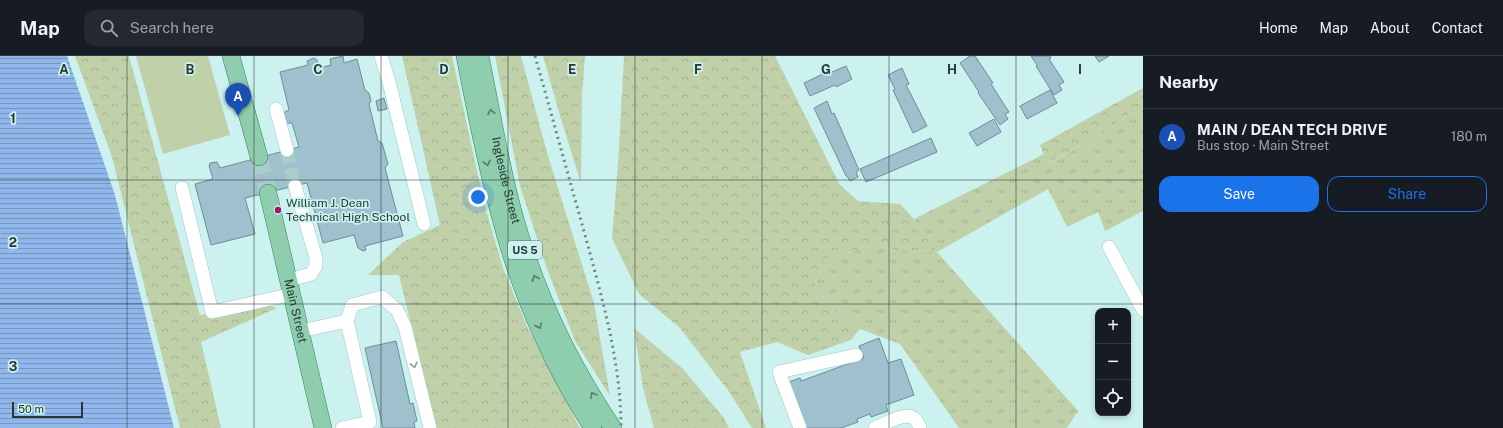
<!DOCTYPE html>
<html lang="en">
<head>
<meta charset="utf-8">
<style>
  :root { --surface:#171b24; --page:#242831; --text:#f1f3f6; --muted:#9ea1a6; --line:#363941; --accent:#1a73e8 }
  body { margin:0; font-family:"Public Sans",sans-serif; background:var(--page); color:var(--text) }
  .controls { position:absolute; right:12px; bottom:12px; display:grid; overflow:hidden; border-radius:8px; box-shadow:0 2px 6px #0003 }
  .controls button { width:36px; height:36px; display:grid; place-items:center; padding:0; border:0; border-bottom:1px solid var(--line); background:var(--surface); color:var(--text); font:20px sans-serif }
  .scale { position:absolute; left:12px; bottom:10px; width:71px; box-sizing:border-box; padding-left:4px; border:2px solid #283736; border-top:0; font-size:11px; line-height:14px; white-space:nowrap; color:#283736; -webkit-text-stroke:3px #cbf2ef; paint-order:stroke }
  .you { position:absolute; left:478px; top:141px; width:14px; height:14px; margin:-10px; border:3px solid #fff; border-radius:50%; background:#1a73e8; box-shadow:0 0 0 6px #1a73e833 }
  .badge { display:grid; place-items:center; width:26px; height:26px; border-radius:50%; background:var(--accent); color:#fff; font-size:13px; font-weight:700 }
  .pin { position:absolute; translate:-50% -33px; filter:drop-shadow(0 1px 2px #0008) }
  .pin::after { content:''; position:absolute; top:21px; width:14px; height:12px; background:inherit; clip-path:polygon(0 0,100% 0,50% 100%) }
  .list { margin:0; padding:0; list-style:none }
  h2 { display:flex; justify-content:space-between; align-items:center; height:52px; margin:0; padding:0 16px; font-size:17px }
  h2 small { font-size:13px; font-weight:400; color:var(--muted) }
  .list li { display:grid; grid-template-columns:26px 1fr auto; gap:12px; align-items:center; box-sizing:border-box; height:56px; padding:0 16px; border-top:1px solid var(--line) }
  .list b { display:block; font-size:15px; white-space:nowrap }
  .list p { margin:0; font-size:13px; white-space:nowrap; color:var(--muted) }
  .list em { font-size:13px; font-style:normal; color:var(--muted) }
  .actions { display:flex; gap:8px; padding:12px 16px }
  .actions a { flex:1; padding:9px 0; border:1px solid var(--accent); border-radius:12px; text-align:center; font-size:14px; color:var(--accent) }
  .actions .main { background:var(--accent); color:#fff }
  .icon { flex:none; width:22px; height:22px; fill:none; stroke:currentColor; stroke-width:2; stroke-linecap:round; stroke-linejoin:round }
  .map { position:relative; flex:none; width:1143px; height:372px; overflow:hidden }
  header { display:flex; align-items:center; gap:24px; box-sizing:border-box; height:56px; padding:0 20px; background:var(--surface); border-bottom:1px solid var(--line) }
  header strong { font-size:19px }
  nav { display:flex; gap:22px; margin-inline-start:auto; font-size:14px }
  .search { width:280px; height:36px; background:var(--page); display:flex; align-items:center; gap:10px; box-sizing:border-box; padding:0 14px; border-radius:12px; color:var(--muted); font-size:15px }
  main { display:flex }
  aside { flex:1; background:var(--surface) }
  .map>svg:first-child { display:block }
</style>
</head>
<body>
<header>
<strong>Map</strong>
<div class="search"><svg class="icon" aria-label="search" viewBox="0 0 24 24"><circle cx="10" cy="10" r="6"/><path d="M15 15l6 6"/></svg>Search here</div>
<nav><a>Home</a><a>Map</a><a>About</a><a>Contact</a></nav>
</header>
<main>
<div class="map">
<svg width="1143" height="372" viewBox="0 0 1143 372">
  <defs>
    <pattern id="grass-tufts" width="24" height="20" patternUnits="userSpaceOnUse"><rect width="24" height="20" fill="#c0d1a9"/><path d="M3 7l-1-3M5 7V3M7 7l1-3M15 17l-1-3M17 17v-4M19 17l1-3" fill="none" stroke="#a5b492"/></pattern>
    <pattern id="forest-crowns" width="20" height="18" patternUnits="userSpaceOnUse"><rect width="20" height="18" fill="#c0d1a9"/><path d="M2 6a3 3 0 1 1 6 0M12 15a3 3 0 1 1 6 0" fill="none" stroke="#a5b492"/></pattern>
    <pattern id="water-rules" width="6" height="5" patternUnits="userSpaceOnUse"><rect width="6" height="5" fill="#90b7eb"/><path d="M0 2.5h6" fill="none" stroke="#7696bf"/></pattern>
  </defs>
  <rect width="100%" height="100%" fill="#cbf2ef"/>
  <polygon fill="url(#grass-tufts)" points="1143,54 1143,155 1105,175 1098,156 1067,171 1048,133 937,196 1079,356 1076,358 1067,372 959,372 900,288 860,273 837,258 815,229 823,205 874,188 899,195 936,196 914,163 1044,98 1048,107 1094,83 1127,60"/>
  <g fill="url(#forest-crowns)">
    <polygon points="75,0 129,0 200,259 268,249 277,252 201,286 221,372 180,372 112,101"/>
    <polygon points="402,0 452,0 484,147 503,212 527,270 580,372 436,372 399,219 368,219 403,186 440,169"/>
    <polygon points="495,0 521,0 548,100 594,247 610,340 575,285 547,213 520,130"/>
    <polygon points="543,0 585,0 582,40 581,127 561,63"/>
    <polygon points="624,0 775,0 840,129 858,145 900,148 914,163 937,196 899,195 874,188 823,205 815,229 837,258 860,273 851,284 808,299 777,286 740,296 766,372 752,372 730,337 680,272 639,238 612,182 618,108"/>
    <polygon points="1143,32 1143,54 1127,60 1094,83 1047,107 1040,89"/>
    <polygon points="634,272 683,313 724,362 729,372 654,372 643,332"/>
  </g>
  <polygon fill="#c0d1a9" points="136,0 208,0 230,79 163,98"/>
  <polygon fill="url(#water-rules)" points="0,0 67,0 115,139 174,372 0,372"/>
  <g fill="#9fc0cd" stroke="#6e8d99">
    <polygon points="343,0 344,7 357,3 365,34 369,37 371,45 369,48 378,85 382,87 388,108 385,112 403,180 365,190 366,194 363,195 358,192 354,179 323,187 307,127 245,142 255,178 211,189 195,128 213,123 209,110 210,107 217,106 220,112 299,91 292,67 286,67 283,57 289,54 280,16 308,9 307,5 314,2 317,4 319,12 331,9 330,3"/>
    <polygon points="970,0 975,0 993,27 991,28 1009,56 1005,58 1008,63 1000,69 978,37 979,36 960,7"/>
    <polygon points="1031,0 1050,0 1051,2 1049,3 1064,26 1059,29 1062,34 1054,39 1036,10 1037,9"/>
    <polygon points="1095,0 1109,0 1099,6"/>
    <polygon points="846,10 852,23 836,31 835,29 810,40 804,27 829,15 830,17"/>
    <polygon points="902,12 909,28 906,29 927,70 913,77 893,34 895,33 888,19"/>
    <polygon points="1050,34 1057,47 1027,63 1020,50"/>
    <polygon points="384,42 387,53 378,55 376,45"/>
    <polygon points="827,45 832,58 834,57 859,114 856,116 858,121 850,125 847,120 846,120 814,52"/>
    <polygon points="994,63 1001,76 977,90 969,77"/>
    <polygon points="931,82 937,96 866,126 860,113"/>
    <polygon points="879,282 888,307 901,303 914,339 886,349 888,355 871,361 870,358 857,363 858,366 841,372 806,372 789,326 800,322 801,325 864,302 859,290"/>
    <polygon points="396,285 410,348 413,347 417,365 414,366 415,372 383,372 365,292"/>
  </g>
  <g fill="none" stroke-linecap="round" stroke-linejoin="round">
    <polyline stroke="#aacdca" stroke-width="13" stroke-dasharray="13 6" stroke-linecap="butt" points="287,94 295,130"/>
    <polyline stroke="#aacdca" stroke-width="17" stroke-dasharray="17 8" stroke-linecap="butt" points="259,101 268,137"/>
    <defs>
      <g id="minor">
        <polyline points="381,0 389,26 424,168"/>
        <polyline points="276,53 287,94"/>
        <polyline points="182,132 212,256 293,238"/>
        <polyline points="1109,191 1143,254"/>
        <polyline points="290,224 311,218 316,210 316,202 295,130"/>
        <polyline points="347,265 352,249 382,241 397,254 405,271 430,372"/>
        <polyline points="301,275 347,265 370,366 342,372"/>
        <polyline points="800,372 779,316 856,299"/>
        <path d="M875,372c15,-6 38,-23 45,0"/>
      </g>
      <g id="major">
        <polyline points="231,0 259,101"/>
        <path d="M465,0c11,58 23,117 39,174 18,66 51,141 89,198"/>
        <path id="s1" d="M480,0c12,56 20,112 36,166 21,73 55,144 97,206"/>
        <path id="s2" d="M268,137l55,235"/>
      </g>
    </defs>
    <use href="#minor" stroke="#a2c7c5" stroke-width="14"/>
    <use href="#major" stroke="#398260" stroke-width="18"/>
    <use href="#minor" stroke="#fff" stroke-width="13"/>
    <use href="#major" stroke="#8ecdad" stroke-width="17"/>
    <path stroke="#6d8684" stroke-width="3" stroke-dasharray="2 4" stroke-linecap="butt" d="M535,0c17,60 33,119 50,179 17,63 36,127 36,193"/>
  </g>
  <defs><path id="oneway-chevron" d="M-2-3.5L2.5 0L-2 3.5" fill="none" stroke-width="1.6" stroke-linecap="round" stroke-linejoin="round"/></defs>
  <g stroke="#567a6c">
    <use href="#oneway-chevron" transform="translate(491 56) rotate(-101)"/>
    <use href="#oneway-chevron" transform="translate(487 107) rotate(77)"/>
    <use href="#oneway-chevron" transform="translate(535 222) rotate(-112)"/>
    <use href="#oneway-chevron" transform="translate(539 270) rotate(67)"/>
    <use href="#oneway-chevron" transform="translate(593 339) rotate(-120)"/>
  </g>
  <use stroke="#949b9a" href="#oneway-chevron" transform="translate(414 309) rotate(76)"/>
  <path fill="none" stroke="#283736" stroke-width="1" stroke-opacity="0.55" d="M127,0v372M254,0v372M381,0v372M508,0v372M635,0v372M762,0v372M889,0v372M1016,0v372M0,124h1143M0,248h1143"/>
  <circle fill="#9f1765" stroke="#cbf2ef" stroke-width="1.5" cx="278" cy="154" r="4"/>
  <g text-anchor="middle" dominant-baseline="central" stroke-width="3.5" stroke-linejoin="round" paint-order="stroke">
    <rect fill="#cbf2ef" stroke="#596f6e" stroke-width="1" x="508" y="185" width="34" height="18" rx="3"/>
    <g font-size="11" font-weight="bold" fill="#283736">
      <text x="525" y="194">US 5</text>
    </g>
    <g font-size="12" fill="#283736" stroke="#cbf2ef">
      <text stroke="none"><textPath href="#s1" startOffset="127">Ingleside Street</textPath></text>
      <text stroke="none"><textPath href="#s2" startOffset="121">Main Street</textPath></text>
    </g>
    <g font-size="12" fill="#283736" stroke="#cbf2ef" text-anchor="start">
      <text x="286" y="147">William J. Dean<tspan x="286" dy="14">Technical High School</tspan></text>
    </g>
  </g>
  <g font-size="13" text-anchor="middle" font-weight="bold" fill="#283736" stroke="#cbf2ef" stroke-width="3.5" stroke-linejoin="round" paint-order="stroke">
    <text x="64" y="18">A</text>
    <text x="190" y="18">B</text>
    <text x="318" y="18">C</text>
    <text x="444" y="18">D</text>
    <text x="572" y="18">E</text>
    <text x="698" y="18">F</text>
    <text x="826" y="18">G</text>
    <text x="952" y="18">H</text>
    <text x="1080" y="18">I</text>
    <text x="13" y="67">1</text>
    <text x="13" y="191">2</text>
    <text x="13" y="315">3</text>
  </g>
</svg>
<div class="controls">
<button>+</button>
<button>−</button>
<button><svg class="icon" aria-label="locate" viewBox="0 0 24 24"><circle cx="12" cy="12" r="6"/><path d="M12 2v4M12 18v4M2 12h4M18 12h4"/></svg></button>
</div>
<div class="scale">50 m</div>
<div class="you"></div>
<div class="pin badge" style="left:238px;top:60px;background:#1a4fb4">A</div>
</div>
<aside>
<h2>Nearby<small></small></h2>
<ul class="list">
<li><span class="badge" style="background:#1a4fb4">A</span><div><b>MAIN / DEAN TECH DRIVE</b><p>Bus stop · Main Street</p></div><em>180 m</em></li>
</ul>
<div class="actions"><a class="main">Save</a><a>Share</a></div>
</aside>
</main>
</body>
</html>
